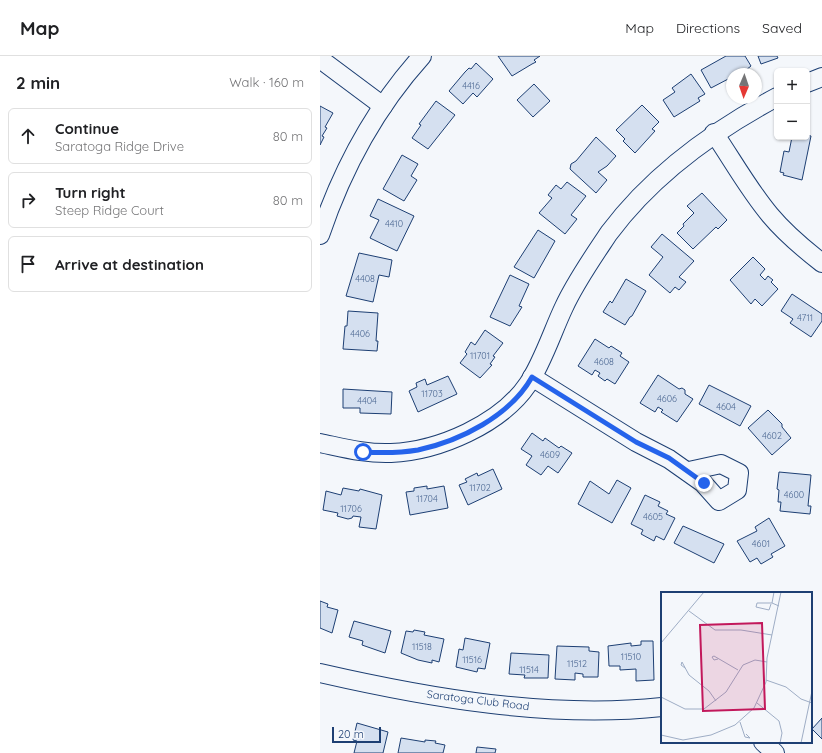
<!DOCTYPE html>
<html lang="en">
<head>
<meta charset="utf-8">
<style>
  :root { --surface:#fff; --page:#f6f6f6; --text:#202124; --muted:#757577; --line:#e0e0e0 }
  body { margin:0; font-family:Quicksand,sans-serif; background:var(--page); color:var(--text) }
  .controls { position:absolute; right:12px; top:12px; display:grid; overflow:hidden; border-radius:6px; box-shadow:0 1px 3px #0004 }
  .controls button { width:36px; height:36px; display:grid; place-items:center; padding:0; border:0; border-bottom:1px solid var(--line); background:var(--surface); color:var(--text); font:20px sans-serif }
  .compass { position:absolute; left:406px; top:12px; width:36px; height:36px; border-radius:50%; background:var(--surface); box-shadow:0 1px 3px #0004; rotate:182deg }
  .scale { position:absolute; left:12px; bottom:10px; width:49px; box-sizing:border-box; padding-left:4px; border:2px solid #1d3f73; border-top:0; font-size:11px; line-height:14px; white-space:nowrap; color:#1d3f73; -webkit-text-stroke:3px #f4f7fb; paint-order:stroke }
  .stop { position:absolute; width:12px; height:12px; margin:-9px; border:3px solid #2563eb; border-radius:50%; background:#fff }
  .stop.end { background:#2563eb; border-color:#fff; box-shadow:0 1px 4px #0008 }
  .list { margin:0; padding:0; list-style:none }
  h2 { display:flex; justify-content:space-between; align-items:center; height:52px; margin:0; padding:0 16px; font-size:17px }
  h2 small { font-size:13px; font-weight:400; color:var(--muted) }
  .list li { display:grid; grid-template-columns:26px 1fr auto; gap:12px; align-items:center; box-sizing:border-box; height:56px; margin:0 8px 8px; padding:0 8px; border:1px solid var(--line); border-radius:6px }
  .list b { display:block; font-size:15px; white-space:nowrap }
  .list p { margin:0; font-size:13px; white-space:nowrap; color:var(--muted) }
  .list em { font-size:13px; font-style:normal; color:var(--muted) }
  .icon { flex:none; width:22px; height:22px; fill:none; stroke:currentColor; stroke-width:2; stroke-linecap:round; stroke-linejoin:round }
  .map { position:relative; flex:none; width:502px; height:697px; overflow:hidden }
  header { display:flex; align-items:center; gap:24px; box-sizing:border-box; height:56px; padding:0 20px; background:var(--surface); border-bottom:1px solid var(--line) }
  header strong { font-size:19px }
  nav { display:flex; gap:22px; margin-inline-start:auto; font-size:14px }
  main { display:flex }
  aside { flex:1; background:var(--surface) }
  .map>svg:first-child { display:block }
</style>
</head>
<body>
<header>
<strong>Map</strong>
<nav><a>Map</a><a>Directions</a><a>Saved</a></nav>
</header>
<main>
<aside>
<h2>2 min<small>Walk · 160 m</small></h2>
<ul class="list">
<li><svg class="icon" aria-label="ahead" viewBox="0 0 24 24"><path d="M12 20V5M6 11l6-6 6 6"/></svg><div><b>Continue</b><p>Saratoga Ridge Drive</p></div><em>80 m</em></li>
<li><svg class="icon" aria-label="right" viewBox="0 0 24 24"><path d="M7 20v-9h11M14 6l5 5-5 5"/></svg><div><b>Turn right</b><p>Steep Ridge Court</p></div><em>80 m</em></li>
<li><svg class="icon" aria-label="arrive" viewBox="0 0 24 24"><path d="M6 21V4h12l-3 4 3 4H6"/></svg><div><b>Arrive at destination</b></div></li>
</ul>
</aside>
<div class="map">
<svg width="502" height="697" viewBox="0 0 502 697">
  <rect width="100%" height="100%" fill="#f4f7fb"/>
  <g fill="#d5e0f0" stroke="#1d3f73">
    <polygon points="178,0 220,0 214,4 216,6 212,8 192,20"/>
    <polygon points="406,0 425,0 431,10 421,18 412,18 412,21 391,32 381,14"/>
    <polygon points="438,0 457,0 458,2 441,8"/>
    <polygon points="156,7 173,23 157,41 153,37 143,48 129,35 145,16 149,12 151,13"/>
    <polygon points="371,18 385,38 378,42 380,45 354,61 343,44 355,36 352,32"/>
    <polygon points="214,28 230,45 213,61 197,44"/>
    <polygon points="116,45 135,59 108,93 92,82 101,69 99,68"/>
    <polygon points="322,49 339,66 332,73 335,75 315,97 303,85 305,83 296,74"/>
    <polygon points="0,50 13,57 5,71 7,72 2,80 4,81 0,89"/>
    <polygon points="487,79 491,80 482,124 463,119 464,117 460,116 464,95 469,96 472,81 487,81"/>
    <polygon points="276,81 296,100 287,110 278,116 287,124 276,137 250,113 251,108 256,105"/>
    <polygon points="82,99 98,108 91,120 97,124 84,145 63,133"/>
    <polygon points="247,126 266,140 251,159 257,163 245,178 219,157 232,142 228,139 236,129 241,133"/>
    <polygon points="382,137 407,164 398,173 396,171 373,193 357,177 364,170 363,168 374,157 367,150"/>
    <polygon points="58,143 94,160 77,195 50,182 59,164 50,160"/>
    <polygon points="218,174 235,185 214,222 194,211"/>
    <polygon points="342,178 374,205 359,221 366,226 359,234 355,231 350,237 329,219 343,201 331,191"/>
    <polygon points="39,197 72,204 69,221 59,219 53,246 26,240"/>
    <polygon points="433,201 445,213 440,219 445,224 448,220 453,224 451,226 458,233 442,250 435,243 431,248 410,224"/>
    <polygon points="190,219 209,228 199,250 202,251 190,270 170,261"/>
    <polygon points="306,223 326,235 312,260 310,261 305,269 283,256 290,245 292,247"/>
    <polygon points="472,238 502,258 502,265 491,281 470,267 473,263 461,255"/>
    <polygon points="28,255 58,257 56,285 58,285 57,295 23,293 25,270 27,270"/>
    <polygon points="165,274 183,287 173,300 175,301 170,308 172,309 160,322 140,307 147,298 145,296 151,286 155,289"/>
    <polygon points="275,283 289,292 291,290 302,297 300,300 309,306 295,328 287,323 285,325 278,320 280,317 275,314 272,319 258,310"/>
    <polygon points="338,319 359,333 362,332 365,334 365,338 373,343 357,366 341,356 343,354 338,351 335,356 320,347"/>
    <polygon points="128,320 137,338 98,356 89,335 97,331 96,327 105,323 107,329"/>
    <polygon points="389,329 431,350 420,370 379,348"/>
    <polygon points="23,333 72,336 71,358 40,357 40,352 23,352"/>
    <polygon points="448,354 462,368 462,371 471,382 452,399 428,372"/>
    <polygon points="212,377 223,385 225,382 239,392 241,390 252,397 238,417 228,410 221,419 206,409 212,400 201,393"/>
    <polygon points="173,413 182,433 148,449 139,429 147,426 145,423 157,417 158,420"/>
    <polygon points="459,416 491,419 488,450 491,450 490,458 460,455 461,446 458,446 459,434 457,433"/>
    <polygon points="297,424 311,432 292,467 258,448 270,425 289,438"/>
    <polygon points="107,430 107,433 124,430 128,452 90,459 86,436 94,435 94,432"/>
    <polygon points="23,432 39,435 40,433 62,439 56,473 39,471 41,461 33,460 32,462 28,463 17,460 18,457 3,454 6,435 21,439"/>
    <polygon points="325,439 340,446 338,450 348,455 346,458 355,462 344,484 336,480 334,485 321,478 323,474 311,468"/>
    <polygon points="449,462 465,490 451,498 453,501 441,508 437,502 430,506 417,485 437,475 435,471"/>
    <polygon points="363,470 404,488 394,507 354,487"/>
    <polygon points="0,545 8,548 7,551 18,554 12,577 0,572"/>
    <polygon points="34,565 71,575 65,597 42,589 43,585 29,581"/>
    <polygon points="94,574 105,576 104,579 124,583 119,606 112,604 112,607 98,604 81,597 86,575 93,576"/>
    <polygon points="145,582 170,587 165,613 158,612 157,616 136,611 139,593 143,594"/>
    <polygon points="321,585 333,585 334,624 316,625 316,613 300,614 300,610 289,610 288,590 311,587 311,590 321,589"/>
    <polygon points="237,590 269,591 269,595 279,596 278,621 263,621 263,618 255,617 255,624 235,623"/>
    <polygon points="191,597 229,599 228,622 204,622 205,619 189,618"/>
    <polygon points="502,662 502,683 492,673"/>
    <polygon points="37,667 68,676 63,697 34,697 37,685 33,684"/>
    <polygon points="81,682 105,686 105,684 116,685 115,687 125,689 123,697 78,697"/>
    <polygon points="157,691 176,693 175,697 156,697"/>
  </g>
  <g fill="none" stroke-linecap="round" stroke-linejoin="round">
    <defs>
      <g id="minor">
        <polyline points="0,3 63,50"/>
        <polyline points="487,27 502,21"/>
        <path d="M394,77c19,28 35,57 56,82 15,18 34,34 52,48"/>
        <path d="M0,179c22,-65 56,-128 102,-179"/>
        <polyline points="212,321 316,386 349,403 383,427 399,445 417,434 419,417 401,408 369,415"/>
        <path d="M0,387c24,5 46,11 71,10 48,-2 110,-29 137,-69 14,-20 25,-54 36,-77 12,-26 29,-50 45,-74 44,-59 104,-102 168,-136"/>
        <path d="M0,617c109,25 230,46 342,34"/>
        <polyline points="443,686 455,697"/>
      </g>
    </defs>
    <use href="#minor" stroke="#1d3f73" stroke-width="20"/>
    <use href="#minor" stroke="#f4f7fb" stroke-width="18"/>
  </g>
  <g fill="none" stroke-linecap="round" stroke-linejoin="round">
    <path stroke="#2563eb" stroke-width="5" d="M43,396c18,1 37,1 55,-2 42,-9 92,-34 114,-73l104,65 33,16 35,25"/>
  </g>
  <g text-anchor="middle" dominant-baseline="central" stroke-width="3" stroke-linejoin="round" paint-order="stroke">
    <g font-size="9" fill="#4b6792">
      <text x="151" y="29">4416</text>
      <text x="74" y="167">4410</text>
      <text x="45" y="222">4408</text>
      <text x="485" y="261">4711</text>
      <text x="40" y="277">4406</text>
      <text x="160" y="299">11701</text>
      <text x="284" y="305">4608</text>
      <text x="112" y="337">11703</text>
      <text x="347" y="342">4606</text>
      <text x="47" y="344">4404</text>
      <text x="406" y="350">4604</text>
      <text x="452" y="379">4602</text>
      <text x="230" y="398">4609</text>
      <text x="160" y="431">11702</text>
      <text x="474" y="438">4600</text>
      <text x="107" y="442">11704</text>
      <text x="31" y="452">11706</text>
      <text x="333" y="460">4605</text>
      <text x="441" y="487">4601</text>
      <text x="102" y="590">11518</text>
      <text x="311" y="600">11510</text>
      <text x="152" y="603">11516</text>
      <text x="257" y="607">11512</text>
      <text x="209" y="613">11514</text>
    </g>
    <g font-size="11" fill="#1d3f73" stroke="#f4f7fb">
      <text transform="translate(158 644) rotate(7)">Saratoga Club Road</text>
    </g>
  </g>
  <g transform="translate(341 536)">
    <rect width="151" height="151" fill="#f4f7fb"/>
    <path fill="none" stroke="#9eadc5" stroke-width="1" d="M113,0l-2,11 7,3M110,12l-2,6 -13,-3 1,-4h15M28,19l26,19h26l31,5M0,51l43,-51M57,67l-4,1 -2,-3 2,-1 24,14M24,76l-4,-3 1,-3 7,13 20,16 7,10M105,88l20,7 15,12 11,4M0,105l24,12h19l22,-17 17,-27 12,-5 12,2M96,111l22,18 3,12 -2,10M79,130l5,15 5,1 -4,-4M0,143l22,5 28,-5 24,-10 19,-17 12,-26 1,-24 14,-66M140,151l11,-52"/>
    <path fill="#c2185b" fill-opacity="0.15" stroke="#c2185b" stroke-width="2" d="M101,31l3,86 -62,2 -3,-86z"/>
    <rect width="151" height="151" fill="none" stroke="#1d3f73" stroke-width="2"/>
  </g>
</svg>
<div class="controls">
<button>+</button>
<button>−</button>
</div>
<svg class="compass" viewBox="-18 -18 36 36"><path d="M0-13l5 13h-10z" fill="#e53935"/><path d="M0 13l5-13h-10z" fill="#757577"/></svg>
<div class="scale">20 m</div>
<div class="stop" style="left:43px;top:396px"></div>
<div class="stop end" style="left:384px;top:427px"></div>
</div>
</main>
</body>
</html>
